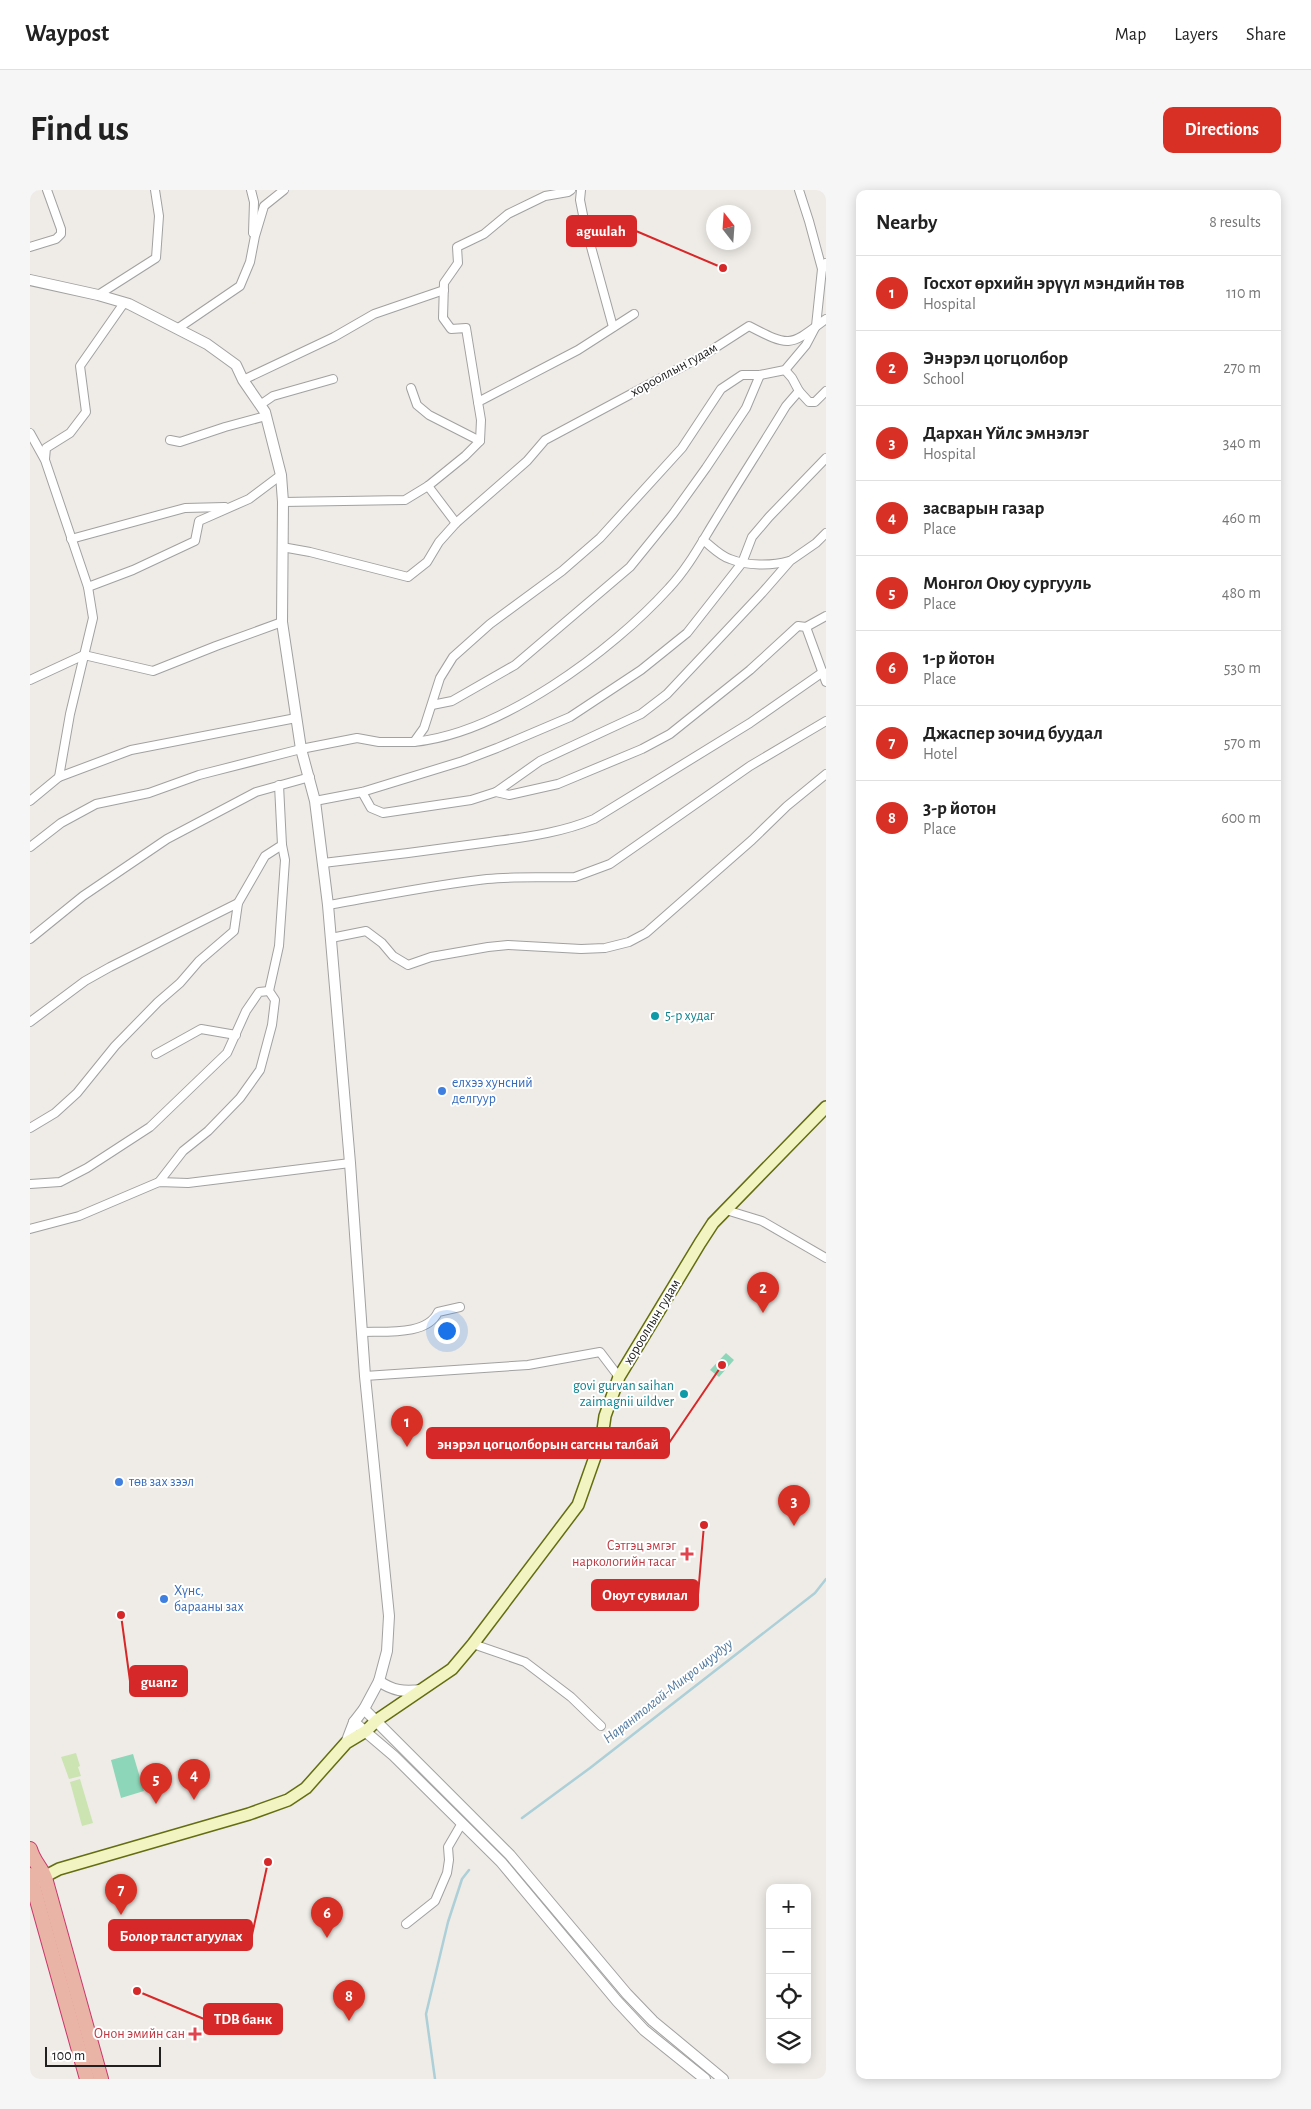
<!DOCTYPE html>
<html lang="en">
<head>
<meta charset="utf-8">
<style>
  :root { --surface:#fff; --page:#f6f6f6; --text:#222; --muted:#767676; --line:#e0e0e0; --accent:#d93025 }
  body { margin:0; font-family:"Alegreya Sans",sans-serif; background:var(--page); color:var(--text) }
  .controls { position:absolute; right:15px; bottom:15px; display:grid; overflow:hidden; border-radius:10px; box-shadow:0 2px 12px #0003 }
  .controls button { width:45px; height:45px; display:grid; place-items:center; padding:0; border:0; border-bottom:1px solid var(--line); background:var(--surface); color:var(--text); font:25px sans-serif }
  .compass { position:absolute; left:676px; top:15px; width:45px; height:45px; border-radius:50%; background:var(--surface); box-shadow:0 2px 12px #0003; rotate:343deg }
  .scale { position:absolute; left:15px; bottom:12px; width:116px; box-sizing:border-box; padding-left:5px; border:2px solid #202020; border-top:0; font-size:14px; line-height:18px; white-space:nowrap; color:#202020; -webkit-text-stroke:4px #fff; paint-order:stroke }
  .you { position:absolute; left:416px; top:1140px; width:18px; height:18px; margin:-12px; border:4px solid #fff; border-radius:50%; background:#1a73e8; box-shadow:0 0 0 8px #1a73e833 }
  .badge { display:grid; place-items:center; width:32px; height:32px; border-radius:50%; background:var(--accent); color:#fff; font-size:16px; font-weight:700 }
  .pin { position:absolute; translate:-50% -41px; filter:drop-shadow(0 1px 2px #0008) }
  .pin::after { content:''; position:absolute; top:26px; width:18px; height:15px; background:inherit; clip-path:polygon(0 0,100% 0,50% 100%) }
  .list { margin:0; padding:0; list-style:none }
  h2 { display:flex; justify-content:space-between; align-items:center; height:65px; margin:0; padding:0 20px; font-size:21px }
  h2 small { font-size:16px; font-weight:400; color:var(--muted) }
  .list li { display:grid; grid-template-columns:32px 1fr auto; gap:15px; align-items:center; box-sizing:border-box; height:75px; padding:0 20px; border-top:1px solid var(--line) }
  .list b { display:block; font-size:19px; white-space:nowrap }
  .list p { margin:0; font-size:16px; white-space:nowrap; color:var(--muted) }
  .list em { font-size:16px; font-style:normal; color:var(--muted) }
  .icon { flex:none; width:28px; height:28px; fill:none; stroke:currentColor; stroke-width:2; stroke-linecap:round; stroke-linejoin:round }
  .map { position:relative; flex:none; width:796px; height:1889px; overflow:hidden; border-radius:10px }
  header { display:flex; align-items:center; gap:30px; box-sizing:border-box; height:70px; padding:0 25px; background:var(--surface); border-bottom:1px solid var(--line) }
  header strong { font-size:24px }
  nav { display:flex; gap:28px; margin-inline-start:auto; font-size:18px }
  .intro { display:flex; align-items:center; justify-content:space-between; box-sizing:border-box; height:120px; padding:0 30px }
  h1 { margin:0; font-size:35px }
  .button { padding:12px 22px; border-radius:10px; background:var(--accent); color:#fff; font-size:18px; font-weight:700 }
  main { display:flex; gap:30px; padding:0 30px }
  aside { flex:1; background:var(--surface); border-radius:10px; box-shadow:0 2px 12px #0003 }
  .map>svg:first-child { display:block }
</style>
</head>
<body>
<header>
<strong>Waypost</strong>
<nav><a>Map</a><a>Layers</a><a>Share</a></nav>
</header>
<div class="intro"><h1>Find us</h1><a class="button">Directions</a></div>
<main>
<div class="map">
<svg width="796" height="1889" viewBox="0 0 796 1889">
  <rect width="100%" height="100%" fill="#efece7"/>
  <g fill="#cbe4b2">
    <polygon points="46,1563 50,1576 48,1577 51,1586 39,1589 31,1567"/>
    <polygon points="50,1589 63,1633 52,1636 40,1592"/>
  </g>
  <g fill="#8dd6b9">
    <polygon points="696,1163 704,1170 689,1187 680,1180"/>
    <polygon points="103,1564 114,1601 91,1608 81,1570"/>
  </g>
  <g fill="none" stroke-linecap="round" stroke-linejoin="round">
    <g stroke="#accfd8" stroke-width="2.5">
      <polyline points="492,1628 560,1578 785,1403 796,1389"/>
      <polyline points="405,1889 396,1824 418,1732 432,1689 439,1680"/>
    </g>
    <defs>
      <g id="minor">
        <polyline points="221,0 224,12 223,43"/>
        <polyline points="551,0 550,10 555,35 583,137"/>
        <polyline points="769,0 779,31 792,79"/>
        <polyline points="0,57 26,49 31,44 31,39 17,0"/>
        <polyline points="68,105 126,68 129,26 125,0"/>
        <polyline points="147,139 210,96 220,72 225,46 234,16 254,0"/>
        <polyline points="213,190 304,147 344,124 414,100"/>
        <polyline points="381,198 387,215 399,225 450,251"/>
        <polyline points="769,201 779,212 785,212 796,201"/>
        <polyline points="448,212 436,138 421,139 413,128 414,93 428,73 427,57 454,44 478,24 515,6 538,2 541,0"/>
        <polyline points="230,215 243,206 303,189"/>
        <polyline points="0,243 15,270 58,397 63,428 40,524 29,587 0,611"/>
        <polyline points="140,250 150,252 195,237 236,226"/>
        <polyline points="15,269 16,258 40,243 56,222 50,176 94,113"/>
        <polyline points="398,296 426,333"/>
        <polyline points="253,312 375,310 398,296 435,266 450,251 451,230 448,212 548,160 604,124"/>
        <polyline points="796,343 786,353 760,371 732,403 637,504 611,524 510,571 466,602 479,605 528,594 612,559 640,544 720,480 768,436 776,437 796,492"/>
        <polyline points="41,349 155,318 195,317"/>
        <path d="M673,350c8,6 17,16 27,19 17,7 42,7 59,2"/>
        <path d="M252,357l28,5 98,25 19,-15 12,-20 17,-19 71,-62 18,-21 159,-85 45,-29c42,22 41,20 77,-7"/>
        <polyline points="58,397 103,380 165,351 169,331 219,309 251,285"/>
        <polyline points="776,437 796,426"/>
        <polyline points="0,490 54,465 123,481 186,456 252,432"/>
        <polyline points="402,515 422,511 485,475 600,377 643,324 676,278 716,218 730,185"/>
        <path d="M384,552c87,-9 197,-90 255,-154 19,-20 32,-45 47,-69 23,-38 47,-75 70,-113l13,-15 -7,-13 -7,-8"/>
        <polyline points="29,587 101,560 266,528"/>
        <polyline points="332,602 341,618 353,623 441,610 466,602"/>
        <polyline points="285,611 332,602 433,571 467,558 540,527 611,480 657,443 712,373 722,347 739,327 796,268"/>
        <polyline points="0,657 31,633 66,614 119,603 169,585 271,559 327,548 349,552 384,552 394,538 410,488 423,467 460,434 532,381 570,348 652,258 691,199 712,185 730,185 755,180 776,155 786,136 792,79 796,73"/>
        <path d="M293,673c55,-6 111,-13 167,-21 35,-5 71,-9 104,-23l156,-96 73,-51"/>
        <path d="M298,715c53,-9 105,-20 159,-26 29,-3 59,-1 88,-2l35,-13 140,-98 76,-45"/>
        <polyline points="301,748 336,741 352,753 363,766 378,775 401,767 458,757 478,755 551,759 575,758 599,752 616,743 722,650 757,616 796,584"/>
        <polyline points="0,749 53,706 137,649 226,602 280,587"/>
        <polyline points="0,832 55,791 80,777 208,713"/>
        <polyline points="126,864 171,839 206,845"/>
        <polyline points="0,938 25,923 47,903 85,856 128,812 150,793 169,771 204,741 208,713 235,666 252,655 249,595"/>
        <polyline points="129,992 153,961 178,941 210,908 230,880 242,835 245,810 239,801 249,756 255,670 252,655"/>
        <polyline points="0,994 30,992 57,978 120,937 197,863 216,821 229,802 239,801"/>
        <polyline points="696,1020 732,1031 796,1068"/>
        <polyline points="0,1039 49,1026 129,992 158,993 320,973"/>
        <path d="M332,1142c23,-1 65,4 76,-20l22,-5"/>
        <polyline points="335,1186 498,1175 570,1162 589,1187"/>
        <polyline points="443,1454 495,1472 541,1507 571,1536"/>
        <polyline points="376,1734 405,1711 417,1683 419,1670 418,1657 432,1633"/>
      </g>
      <g id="tertiary">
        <polyline points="0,90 68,105 99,114 177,154 206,175 213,190 235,222 251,285 253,312 252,432 271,559 285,611 298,715 320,973 335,1186 359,1426 357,1461 349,1491 334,1519 324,1532 316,1553"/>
        <path d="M349,1491c14,10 25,11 42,9"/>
        <polyline points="334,1519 480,1665 597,1804 623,1831 693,1889"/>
        <polyline points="324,1532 364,1566 471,1672 587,1811 614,1840 675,1889"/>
      </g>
      <polyline id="secondary" points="8,1690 29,1679 219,1624 258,1610 276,1598 316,1553 336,1541 347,1530 422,1479 443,1454 548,1315 572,1247 575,1226 589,1187 670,1053 683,1033 796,917"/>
      <g id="trunk">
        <path d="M0,1659c3,12 11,18 15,29l56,201"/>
        <polyline points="0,1685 57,1889"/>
      </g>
    </defs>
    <use href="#minor" stroke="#a1a1a1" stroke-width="10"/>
    <use href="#tertiary" stroke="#a1a1a1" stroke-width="12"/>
    <use href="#secondary" stroke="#646d10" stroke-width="14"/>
    <use href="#trunk" stroke="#ca376b" stroke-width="16"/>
    <use href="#minor" stroke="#fff" stroke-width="8"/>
    <use href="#tertiary" stroke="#fff" stroke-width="10"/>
    <use href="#secondary" stroke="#f2f4c1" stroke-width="11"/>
    <use href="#trunk" stroke="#e9b4a6" stroke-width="14"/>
  </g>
  <g fill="#0f9aa8" stroke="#fff" stroke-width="2">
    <circle cx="625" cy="826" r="5"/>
    <circle cx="654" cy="1204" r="5"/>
  </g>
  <g fill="#3f7fe0" stroke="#fff" stroke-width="2">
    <circle cx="412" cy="901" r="5"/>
    <circle cx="89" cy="1292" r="5"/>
    <circle cx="134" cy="1409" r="5"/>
  </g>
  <g fill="#e0444e" stroke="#fff" stroke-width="2">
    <path d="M654.5 1356.5h5v5h5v5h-5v5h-5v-5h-5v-5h5z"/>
    <path d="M162.5 1836.5h5v5h5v5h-5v5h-5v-5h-5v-5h5z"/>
  </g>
  <g text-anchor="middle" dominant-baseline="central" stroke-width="4" stroke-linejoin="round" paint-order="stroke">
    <g font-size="14" fill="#202020" stroke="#fff">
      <text transform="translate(644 180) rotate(-29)">хорооллын гудам</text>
      <text transform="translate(622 1132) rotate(-59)">хорооллын гудам</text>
    </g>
    <g font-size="14" fill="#0d838f" stroke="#fff" text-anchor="start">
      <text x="635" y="826">5-р худаг</text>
      <text x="644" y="1196" text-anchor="end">govi gurvan saihan<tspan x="644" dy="16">zaimagnii uildver</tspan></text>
    </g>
    <g font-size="14" fill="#366cbe" stroke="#fff" text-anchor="start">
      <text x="422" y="893">елхээ хунсний<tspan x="422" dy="16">делгуур</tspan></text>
      <text x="99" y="1292">төв зах зээл</text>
      <text x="144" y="1401">Хүнс,<tspan x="144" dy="16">барааны зах</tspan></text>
    </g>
    <g font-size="14" fill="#be3a42" stroke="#fff" text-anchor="end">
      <text x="646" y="1356">Сэтгэц эмгэг<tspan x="646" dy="16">наркологийн тасаг</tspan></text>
      <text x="155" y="1844">Онон эмийн сан</text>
    </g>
    <g font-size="15" font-style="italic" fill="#527a9f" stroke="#fff">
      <text transform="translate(638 1501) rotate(-38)">Нарантолгой-Микро шуудуу</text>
    </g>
  </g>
  <path fill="none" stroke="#d62828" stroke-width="2" d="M693 78L606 41M692 1175L639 1253M674 1335L668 1405M91 1425L100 1491M238 1672L222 1745M107 1801L174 1829"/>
  <g fill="#d62828" stroke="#fff" stroke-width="2">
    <circle cx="693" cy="78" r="5"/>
    <circle cx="692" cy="1175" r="5"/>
    <circle cx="674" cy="1335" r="5"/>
    <circle cx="91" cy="1425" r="5"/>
    <circle cx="238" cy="1672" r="5"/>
    <circle cx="107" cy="1801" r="5"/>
  </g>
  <g fill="#d62828" stroke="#d62828" stroke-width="2">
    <rect x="537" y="26" width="69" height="30" rx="5"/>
    <rect x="397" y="1238" width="242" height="30" rx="5"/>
    <rect x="562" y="1390" width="106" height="30" rx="5"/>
    <rect x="100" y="1476" width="57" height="30" rx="5"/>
    <rect x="79" y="1730" width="143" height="30" rx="5"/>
    <rect x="174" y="1814" width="78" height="30" rx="5"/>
  </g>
  <g font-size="15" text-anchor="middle" font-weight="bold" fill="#fff">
    <text x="571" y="46">aguulah</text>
    <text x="518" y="1259">энэрэл цогцолборын сагсны талбай</text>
    <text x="615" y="1410">Оюут сувилал</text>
    <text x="129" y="1497">guanz</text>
    <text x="151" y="1751">Болор талст агуулах</text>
    <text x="213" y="1834">TDB банк</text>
  </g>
</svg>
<div class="controls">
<button>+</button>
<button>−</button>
<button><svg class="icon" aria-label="locate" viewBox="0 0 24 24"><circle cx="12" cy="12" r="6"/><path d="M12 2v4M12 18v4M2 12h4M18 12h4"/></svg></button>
<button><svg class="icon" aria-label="layers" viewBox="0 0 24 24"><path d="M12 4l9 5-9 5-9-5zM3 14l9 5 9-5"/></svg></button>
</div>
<svg class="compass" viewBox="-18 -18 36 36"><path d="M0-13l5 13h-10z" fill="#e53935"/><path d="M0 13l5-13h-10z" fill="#767676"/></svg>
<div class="scale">100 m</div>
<div class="you"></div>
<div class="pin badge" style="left:377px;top:1257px">1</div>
<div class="pin badge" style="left:733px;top:1123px">2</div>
<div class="pin badge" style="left:764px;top:1336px">3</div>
<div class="pin badge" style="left:164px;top:1610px">4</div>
<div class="pin badge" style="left:126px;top:1614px">5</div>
<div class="pin badge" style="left:297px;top:1748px">6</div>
<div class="pin badge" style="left:91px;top:1725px">7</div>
<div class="pin badge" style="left:319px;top:1831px">8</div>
</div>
<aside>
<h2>Nearby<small>8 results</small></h2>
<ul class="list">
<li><span class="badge">1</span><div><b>Госхот өрхийн эрүүл мэндийн төв</b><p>Hospital</p></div><em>110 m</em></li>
<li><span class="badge">2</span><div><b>Энэрэл цогцолбор</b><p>School</p></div><em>270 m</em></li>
<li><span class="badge">3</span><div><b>Дархан Үйлс эмнэлэг</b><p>Hospital</p></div><em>340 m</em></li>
<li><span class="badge">4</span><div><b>засварын газар</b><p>Place</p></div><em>460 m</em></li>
<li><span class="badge">5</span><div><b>Монгол Оюу сургууль</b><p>Place</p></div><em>480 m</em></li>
<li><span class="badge">6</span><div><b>1-р йотон</b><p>Place</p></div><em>530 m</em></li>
<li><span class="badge">7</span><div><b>Джаспер зочид буудал</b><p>Hotel</p></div><em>570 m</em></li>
<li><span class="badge">8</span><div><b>3-р йотон</b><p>Place</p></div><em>600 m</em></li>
</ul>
</aside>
</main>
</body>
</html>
